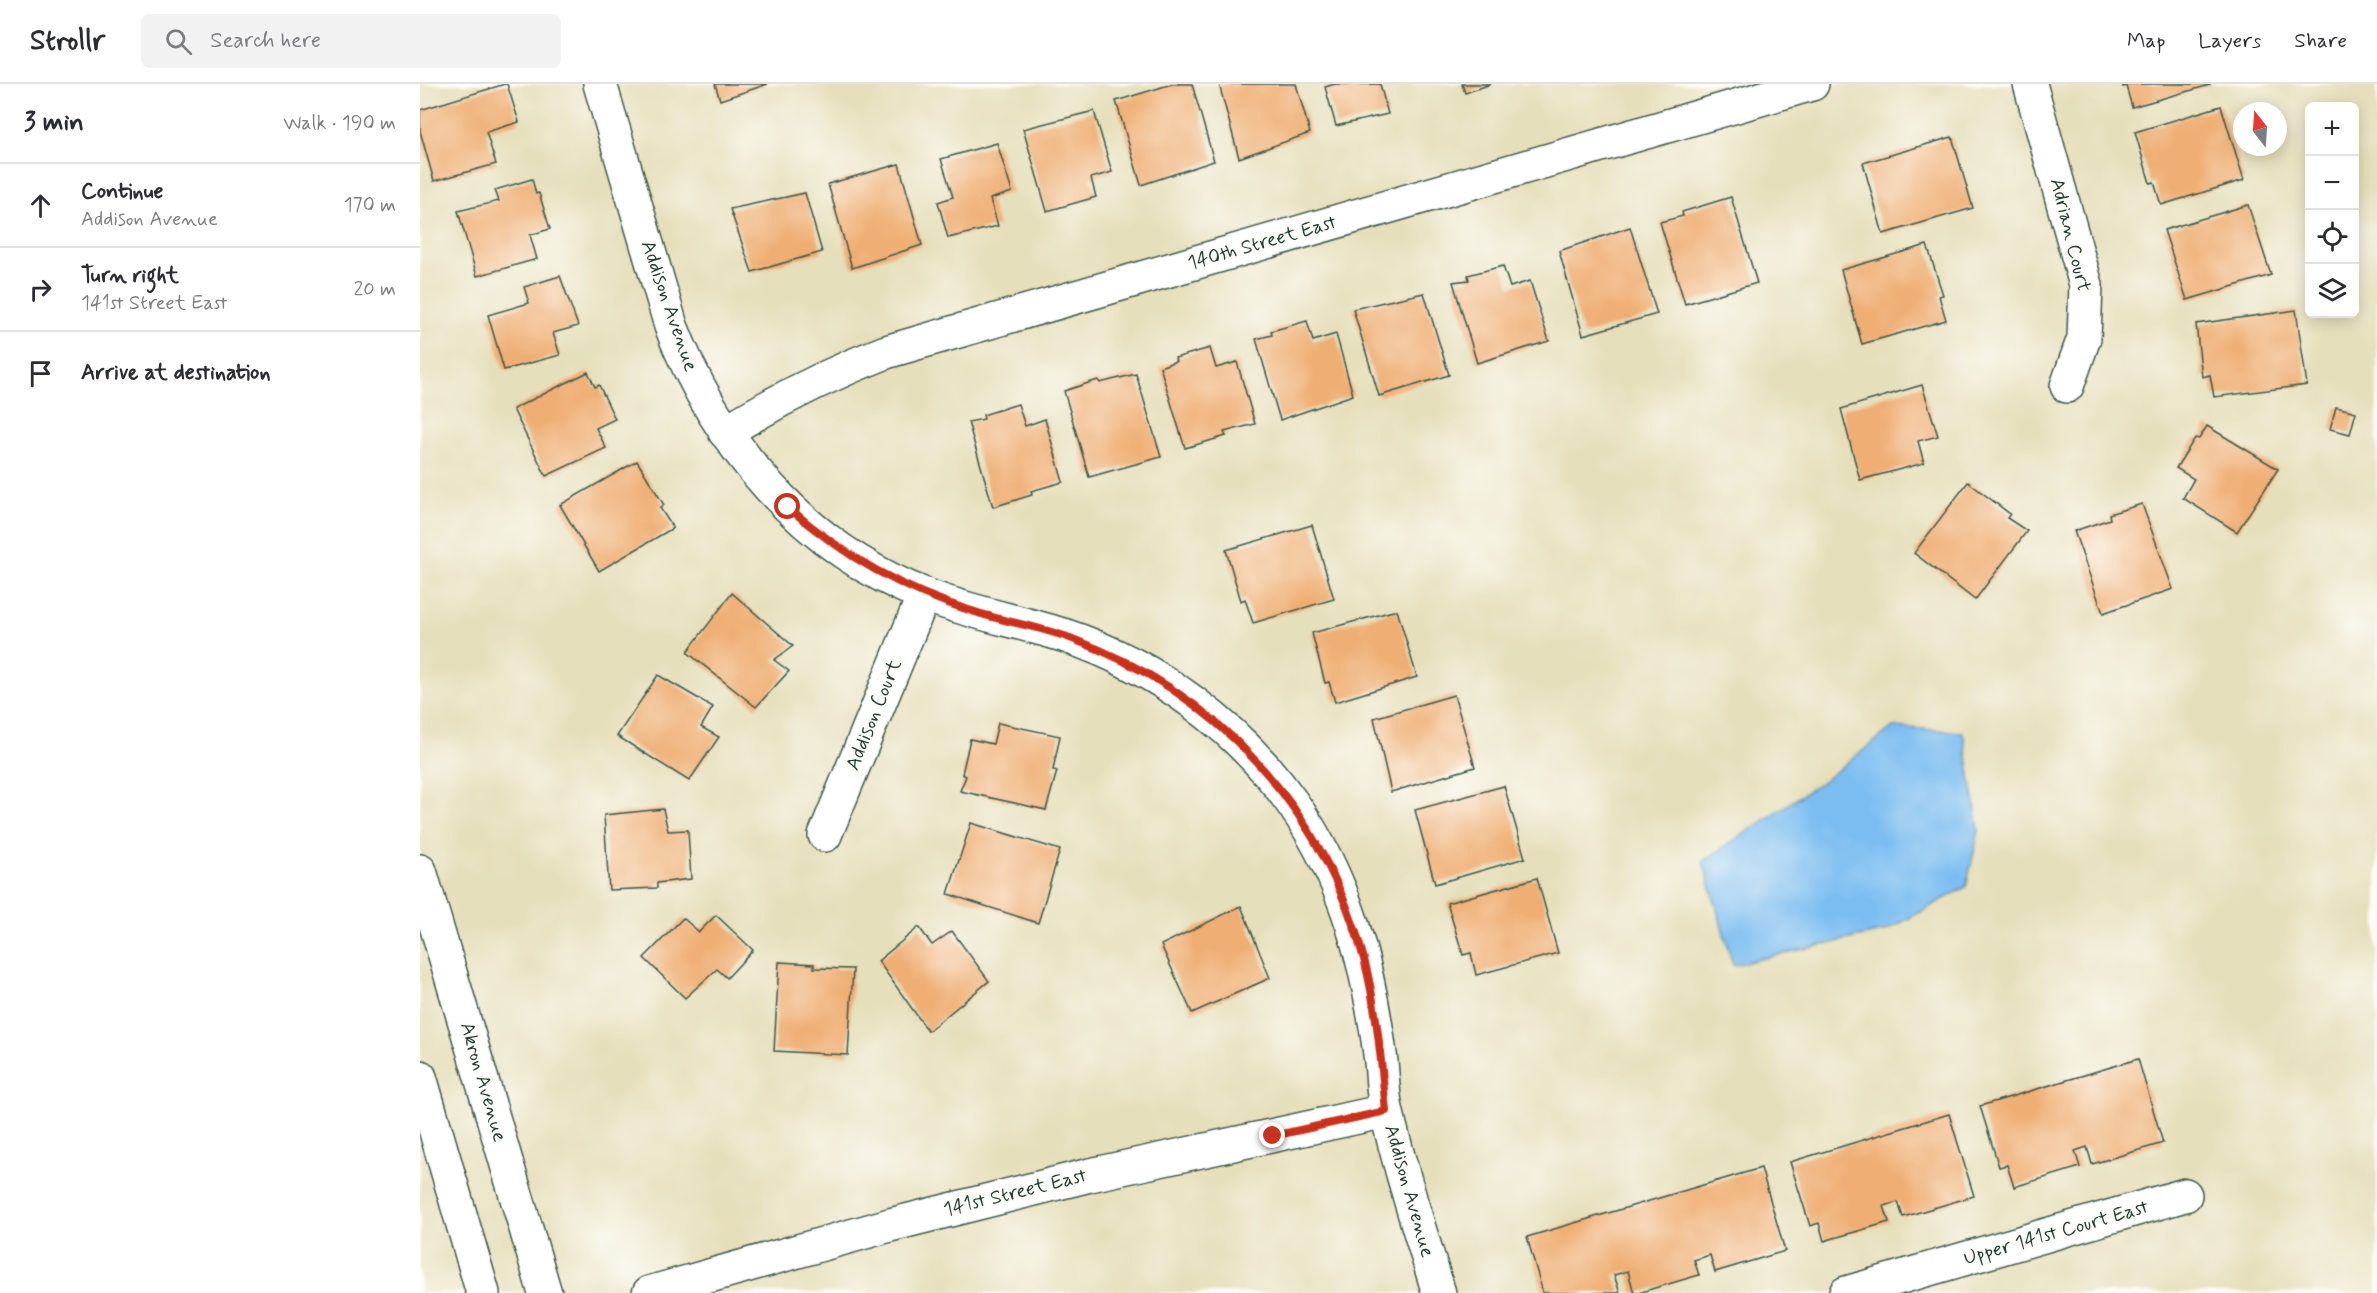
<!DOCTYPE html>
<html lang="en">
<head>
<meta charset="utf-8">
<style>
  :root { --surface:#fff; --page:#f2f2f3; --text:#2b2b33; --muted:#7c7c81; --line:#e1e1e2 }
  body { margin:0; font-family:Mynerve,sans-serif; background:var(--page); color:var(--text) }
  .controls { position:absolute; right:18px; top:18px; display:grid; overflow:hidden; border-radius:9px; box-shadow:0 3px 15px #0003 }
  .controls button { width:54px; height:54px; display:grid; place-items:center; padding:0; border:0; border-bottom:2px solid var(--line); background:var(--surface); color:var(--text); font:30px sans-serif }
  .compass { position:absolute; left:1813px; top:18px; width:54px; height:54px; border-radius:50%; background:var(--surface); box-shadow:0 3px 15px #0003; rotate:343deg }
  .stop { position:absolute; width:18px; height:18px; margin:-14px; border:4px solid #c8321e; border-radius:50%; background:#fff }
  .stop.end { background:#c8321e; border-color:#fff; box-shadow:0 2px 6px #0008 }
  .list { margin:0; padding:0; list-style:none }
  h2 { display:flex; justify-content:space-between; align-items:center; height:78px; margin:0; padding:0 24px; font-size:26px }
  h2 small { font-size:20px; font-weight:400; color:var(--muted) }
  .list li { display:grid; grid-template-columns:39px 1fr auto; gap:18px; align-items:center; box-sizing:border-box; height:84px; padding:0 24px; border-top:2px solid var(--line) }
  .list b { display:block; font-size:22px; white-space:nowrap }
  .list p { margin:0; font-size:20px; white-space:nowrap; color:var(--muted) }
  .list em { font-size:20px; font-style:normal; color:var(--muted) }
  .icon { flex:none; width:33px; height:33px; fill:none; stroke:currentColor; stroke-width:2; stroke-linecap:round; stroke-linejoin:round }
  .map { position:relative; flex:none; width:1957px; height:1209px; overflow:hidden }
  header { display:flex; align-items:center; gap:36px; box-sizing:border-box; height:84px; padding:0 30px; background:var(--surface); border-bottom:2px solid var(--line) }
  header strong { font-size:28px }
  nav { display:flex; gap:33px; margin-inline-start:auto; font-size:21px }
  .search { width:420px; height:54px; background:var(--page); display:flex; align-items:center; gap:15px; box-sizing:border-box; padding:0 21px; border-radius:9px; color:var(--muted); font-size:22px }
  main { display:flex }
  aside { flex:1; background:var(--surface) }
  .map>svg:first-child { display:block }
</style>
</head>
<body>
<header>
<strong>Strollr</strong>
<div class="search"><svg class="icon" aria-label="search" viewBox="0 0 24 24"><circle cx="10" cy="10" r="6"/><path d="M15 15l6 6"/></svg>Search here</div>
<nav><a>Map</a><a>Layers</a><a>Share</a></nav>
</header>
<main>
<aside>
<h2>3 min<small>Walk · 190 m</small></h2>
<ul class="list">
<li><svg class="icon" aria-label="ahead" viewBox="0 0 24 24"><path d="M12 20V5M6 11l6-6 6 6"/></svg><div><b>Continue</b><p>Addison Avenue</p></div><em>170 m</em></li>
<li><svg class="icon" aria-label="right" viewBox="0 0 24 24"><path d="M7 20v-9h11M14 6l5 5-5 5"/></svg><div><b>Turn right</b><p>141st Street East</p></div><em>20 m</em></li>
<li><svg class="icon" aria-label="arrive" viewBox="0 0 24 24"><path d="M6 21V4h12l-3 4 3 4H6"/></svg><div><b>Arrive at destination</b></div></li>
</ul>
</aside>
<div class="map">
<svg width="1957" height="1209" viewBox="0 0 1957 1209">
  <rect width="100%" height="100%" fill="#fdfcf7"/>
  <filter id="ink" filterUnits="userSpaceOnUse"><feTurbulence type="fractalNoise" baseFrequency=".0167" numOctaves="2"/><feDisplacementMap in="SourceGraphic" scale="12" xChannelSelector="R" yChannelSelector="G"/><feConvolveMatrix kernelMatrix="1 2 1 2 8 2 1 2 1" color-interpolation-filters="sRGB"/></filter>
  <filter id="wash" filterUnits="userSpaceOnUse"><feTurbulence type="fractalNoise" baseFrequency=".008" numOctaves="4" result="noise"/><feDisplacementMap in="SourceGraphic" scale="24" xChannelSelector="R" yChannelSelector="G"/><feGaussianBlur stdDeviation="1.35" result="paint"/><feColorMatrix in="noise" values="0 0 0 0 0 0 0 0 0 0 0 0 0 0 0 0 0 1.4 0 .05"/><feComposite in="paint" operator="in"/></filter>
  <g filter="url(#wash)">
    <rect width="100%" height="100%" fill="#e6dfbb"/>
    <polygon fill="#7cbdf1" stroke="#4e7d92" stroke-width="1.5" points="1473,643 1543,648 1559,746 1546,803 1466,847 1313,881 1283,777 1406,695"/>
    <g id="blocks">
      <g fill="#efae73">
        <polygon points="85,0 87,0 99,38 66,48 76,80 14,97 0,47 0,26"/>
        <polygon points="295,0 348,0 300,16"/>
        <polygon points="752,0 772,0 794,77 721,101 696,17"/>
        <polygon points="799,0 876,0 890,49 819,74"/>
        <polygon points="915,0 960,0 968,30 916,42 905,3"/>
        <polygon points="1042,0 1071,0 1045,9"/>
        <polygon points="1702,0 1790,0 1790,1 1712,23 1706,2 1703,3"/>
        <polygon points="1801,22 1824,96 1741,121 1734,98 1730,99 1715,48"/>
        <polygon points="674,27 692,88 671,94 676,113 627,127 603,45"/>
        <polygon points="1532,53 1553,124 1463,150 1443,79"/>
        <polygon points="577,59 592,108 570,115 578,142 528,154 518,118 533,113 521,75"/>
        <polygon points="479,80 502,161 432,184 408,100"/>
        <polygon points="112,95 116,110 119,109 130,145 110,151 117,175 57,192 38,127 79,117 75,106"/>
        <polygon points="385,109 402,168 332,188 310,125"/>
        <polygon points="1311,113 1337,199 1265,220 1240,138 1263,132 1262,128"/>
        <polygon points="1828,121 1851,191 1767,216 1744,146"/>
        <polygon points="1210,143 1237,230 1163,251 1139,167"/>
        <polygon points="1507,161 1523,211 1519,212 1526,236 1442,260 1421,186"/>
        <polygon points="1083,182 1090,203 1110,197 1129,257 1057,279 1033,198 1049,196 1048,191"/>
        <polygon points="140,192 158,242 133,249 140,271 84,286 68,231 109,219 104,203"/>
        <polygon points="1004,209 1029,291 959,312 933,225"/>
        <polygon points="1876,226 1887,301 1794,313 1790,291 1782,293 1776,240"/>
        <polygon points="887,237 893,257 916,250 933,311 860,336 836,255 852,251 851,247"/>
        <polygon points="790,264 796,284 817,278 835,340 804,348 806,352 765,364 740,283 756,277 755,274"/>
        <polygon points="168,288 175,303 179,301 195,335 176,344 186,364 126,392 93,325"/>
        <polygon points="716,290 741,373 669,393 644,307 678,296 680,299"/>
        <polygon points="1502,301 1518,352 1498,357 1504,379 1440,396 1421,325"/>
        <polygon points="598,320 605,342 625,335 643,398 611,407 612,411 573,423 548,338 564,335 563,331"/>
        <polygon points="1916,323 1936,328 1930,350 1910,345"/>
        <polygon points="1787,342 1858,385 1817,448 1763,414 1774,395 1756,384 1775,354 1779,355"/>
        <polygon points="217,377 244,421 240,424 253,444 179,487 140,421"/>
        <polygon points="1548,398 1590,430 1587,434 1607,447 1555,516 1494,469"/>
        <polygon points="1722,420 1753,505 1683,529 1654,447 1690,435 1689,430"/>
        <polygon points="892,441 914,515 833,539 825,515 821,517 806,466"/>
        <polygon points="312,509 373,562 354,576 369,587 336,623 267,568"/>
        <polygon points="977,526 997,593 915,618 909,598 905,599 892,549"/>
        <polygon points="238,591 293,623 281,643 299,653 269,697 197,652"/>
        <polygon points="1034,611 1055,683 971,708 954,634"/>
        <polygon points="578,639 640,652 633,686 637,687 626,726 540,707 546,692 542,690 550,655 573,660"/>
        <polygon points="1084,702 1105,774 1015,800 995,726"/>
        <polygon points="243,725 248,747 268,746 271,795 237,799 237,804 189,806 184,731"/>
        <polygon points="551,739 640,766 618,839 528,810"/>
        <polygon points="1117,794 1138,869 1056,891 1051,869 1043,871 1027,819"/>
        <polygon points="821,822 850,894 772,929 741,861"/>
        <polygon points="296,831 333,866 307,894 297,885 265,914 224,874 263,834 279,848"/>
        <polygon points="499,843 512,861 532,847 569,897 508,947 458,877"/>
        <polygon points="359,878 394,880 394,884 433,885 428,971 354,967"/>
        <polygon points="1718,975 1743,1059 1672,1080 1667,1063 1655,1067 1660,1083 1594,1103 1587,1081 1579,1083 1560,1022"/>
        <polygon points="1529,1030 1554,1112 1483,1133 1478,1118 1464,1122 1469,1138 1404,1157 1399,1139 1390,1142 1370,1078"/>
        <polygon points="1341,1084 1365,1167 1295,1188 1290,1171 1274,1176 1279,1191 1218,1209 1214,1209 1208,1187 1194,1191 1200,1209 1123,1209 1107,1153"/>
      </g>
    </g>
  </g>
  <g filter="url(#ink)">
    <use href="#blocks" fill-opacity="0" stroke="#3d5548" stroke-width="1.5"/>
    <g fill="none" stroke-linecap="round" stroke-linejoin="round">
      <defs>
        <g id="minor">
          <path d="M180,0l71,242c46,119 133,222 254,269 46,18 94,26 141,41 90,30 172,90 227,168 53,75 75,160 87,250 3,19 2,40 7,59 14,61 34,121 52,180"/>
          <polyline points="1610,0 1666,201 1664,254 1647,302"/>
          <path d="M305,348c52,-32 104,-58 161,-80l926,-268"/>
          <polyline points="405,751 504,511"/>
          <polyline points="0,787 125,1209"/>
          <polyline points="0,993 63,1209"/>
          <polyline points="229,1209 470,1141 670,1091 966,1027"/>
          <polyline points="1426,1209 1765,1111"/>
        </g>
      </defs>
      <use href="#minor" stroke="#3d5548" stroke-width="36"/>
      <use href="#minor" stroke="#fff" stroke-width="33"/>
    </g>
  </g>
  <g fill="none" stroke-linecap="round" stroke-linejoin="round" filter="url(#ink)">
    <path stroke="#c8321e" stroke-width="8" d="M368,423c54,48 114,83 184,104 32,11 66,15 98,27 147,53 253,171 294,321 13,49 17,102 22,152l-113,25"/>
  </g>
  <g text-anchor="middle" dominant-baseline="central" stroke-width="4.5" stroke-linejoin="round" paint-order="stroke">
    <g font-size="20" fill="#1f3d34" stroke="#fdfcf7">
      <text transform="translate(1650 151) rotate(76)">Adrian Court</text>
      <text transform="translate(842 159) rotate(-16)">140th Street East</text>
      <text transform="translate(249 222) rotate(71)">Addison Avenue</text>
      <text transform="translate(454 631) rotate(-68)">Addison Court</text>
      <text transform="translate(63 998) rotate(74)">Akron Avenue</text>
      <text transform="translate(989 1107) rotate(74)">Addison Avenue</text>
      <text transform="translate(595 1109) rotate(-14)">141st Street East</text>
      <text transform="translate(1636 1149) rotate(-16)">Upper 141st Court East</text>
    </g>
  </g>
</svg>
<div class="controls">
<button>+</button>
<button>−</button>
<button><svg class="icon" aria-label="locate" viewBox="0 0 24 24"><circle cx="12" cy="12" r="6"/><path d="M12 2v4M12 18v4M2 12h4M18 12h4"/></svg></button>
<button><svg class="icon" aria-label="layers" viewBox="0 0 24 24"><path d="M12 4l9 5-9 5-9-5zM3 14l9 5 9-5"/></svg></button>
</div>
<svg class="compass" viewBox="-18 -18 36 36"><path d="M0-13l5 13h-10z" fill="#e53935"/><path d="M0 13l5-13h-10z" fill="#7c7c81"/></svg>
<div class="stop" style="left:368px;top:423px"></div>
<div class="stop end" style="left:853px;top:1052px"></div>
</div>
</main>
</body>
</html>
